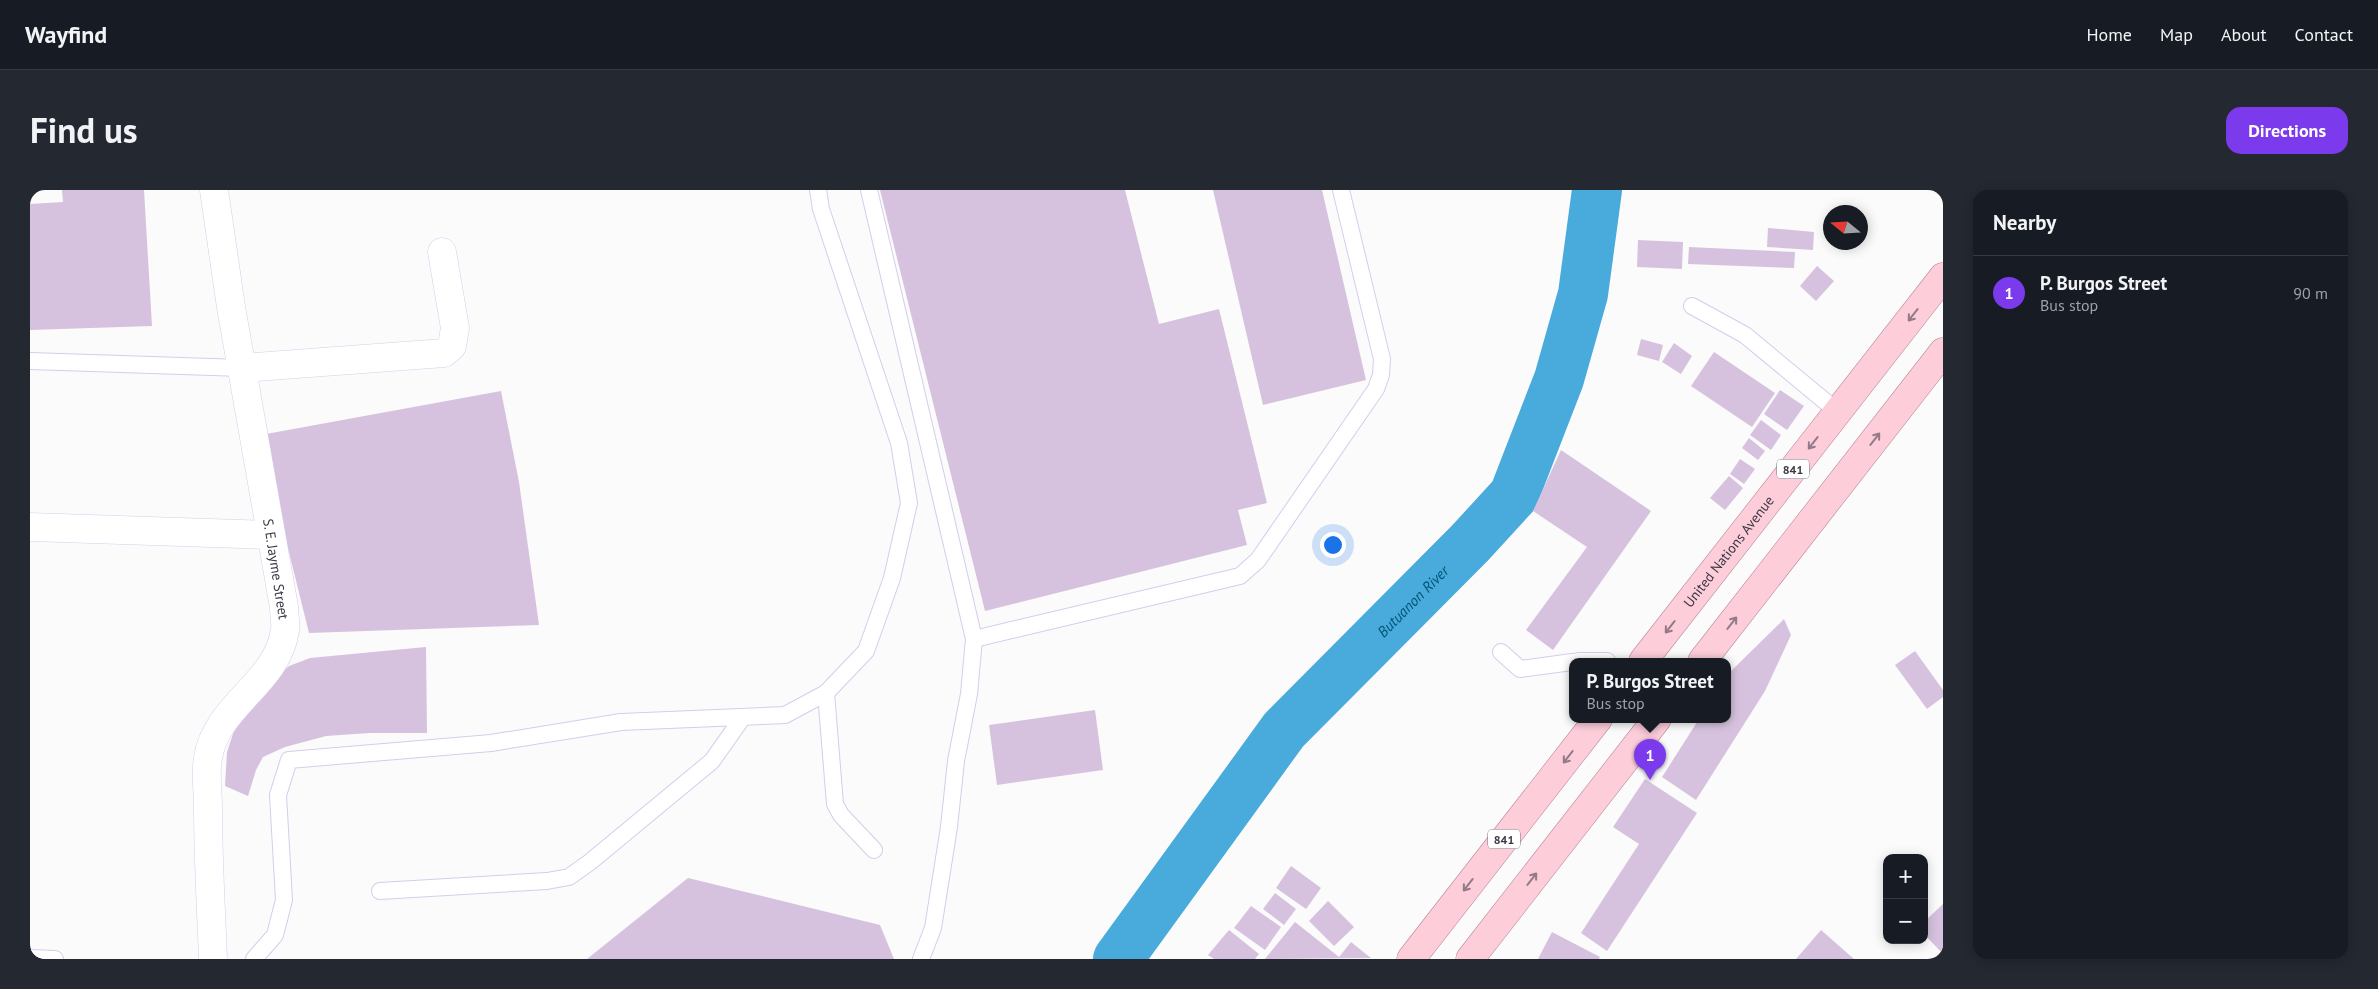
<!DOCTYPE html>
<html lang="en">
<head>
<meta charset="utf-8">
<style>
  :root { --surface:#171b24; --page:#242831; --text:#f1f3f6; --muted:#9ea1a6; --line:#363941; --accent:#7c3aed }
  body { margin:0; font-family:"PT Sans",sans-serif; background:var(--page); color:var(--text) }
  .controls { position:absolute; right:15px; bottom:15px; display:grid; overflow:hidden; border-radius:10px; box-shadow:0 2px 12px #0003 }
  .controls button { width:45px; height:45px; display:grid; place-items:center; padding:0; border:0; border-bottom:1px solid var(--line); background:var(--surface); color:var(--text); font:25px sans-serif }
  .compass { position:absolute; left:1793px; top:15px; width:45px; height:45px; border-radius:50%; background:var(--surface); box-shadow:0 2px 12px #0003; rotate:288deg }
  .you { position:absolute; left:1302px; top:354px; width:18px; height:18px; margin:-12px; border:4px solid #fff; border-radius:50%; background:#1a73e8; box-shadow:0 0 0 8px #1a73e833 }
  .badge { display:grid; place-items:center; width:32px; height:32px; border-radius:50%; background:var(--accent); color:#fff; font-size:16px; font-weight:700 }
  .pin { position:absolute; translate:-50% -41px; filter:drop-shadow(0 1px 2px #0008) }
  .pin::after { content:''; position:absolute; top:26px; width:18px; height:15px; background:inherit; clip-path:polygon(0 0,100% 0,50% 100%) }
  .popup { position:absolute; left:1539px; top:468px; width:162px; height:65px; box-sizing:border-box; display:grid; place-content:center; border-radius:10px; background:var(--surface); filter:drop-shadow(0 1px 4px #0005); font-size:16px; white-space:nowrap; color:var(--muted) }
  .popup b { font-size:19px; color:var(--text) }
  .popup::after { content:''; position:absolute; left:50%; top:100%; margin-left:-10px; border:10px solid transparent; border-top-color:var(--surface) }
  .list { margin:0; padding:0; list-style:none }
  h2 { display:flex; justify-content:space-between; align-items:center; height:65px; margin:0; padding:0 20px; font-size:21px }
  h2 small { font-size:16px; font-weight:400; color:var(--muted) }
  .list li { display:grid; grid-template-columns:32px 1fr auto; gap:15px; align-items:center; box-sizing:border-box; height:75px; padding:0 20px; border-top:1px solid var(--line) }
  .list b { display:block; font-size:19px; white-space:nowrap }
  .list p { margin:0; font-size:16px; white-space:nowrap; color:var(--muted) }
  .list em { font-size:16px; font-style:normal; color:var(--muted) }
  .map { position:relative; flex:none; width:1913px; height:769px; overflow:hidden; border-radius:15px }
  header { display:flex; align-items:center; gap:30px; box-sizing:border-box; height:70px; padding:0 25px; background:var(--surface); border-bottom:1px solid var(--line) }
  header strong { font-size:24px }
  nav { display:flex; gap:28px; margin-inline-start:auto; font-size:18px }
  .intro { display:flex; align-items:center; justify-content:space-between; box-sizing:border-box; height:120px; padding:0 30px }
  h1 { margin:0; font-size:35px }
  .button { padding:12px 22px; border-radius:15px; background:var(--accent); color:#fff; font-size:18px; font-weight:700 }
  main { display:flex; gap:30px; padding:0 30px }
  aside { flex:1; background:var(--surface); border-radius:15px; box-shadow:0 2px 12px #0003 }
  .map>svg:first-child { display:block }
</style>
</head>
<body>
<header>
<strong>Wayfind</strong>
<nav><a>Home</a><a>Map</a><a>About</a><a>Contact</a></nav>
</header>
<div class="intro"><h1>Find us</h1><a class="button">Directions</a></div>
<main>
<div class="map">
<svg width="1913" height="769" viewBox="0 0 1913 769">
  <rect width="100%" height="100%" fill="#fbfbfb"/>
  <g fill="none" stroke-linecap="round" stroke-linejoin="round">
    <path stroke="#49abdb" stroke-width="50" id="s1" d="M1088,769l166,-229 186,-187 44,-48 45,-116 24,-85 14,-104"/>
  </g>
  <g fill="#d6c2de">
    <polygon points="32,0 114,0 122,136 0,140 0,14 33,12"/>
    <polygon points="850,0 1095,0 1129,134 1189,119 1237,313 1208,320 1217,355 955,421"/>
    <polygon points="1183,0 1292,0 1336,190 1233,215"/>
    <polygon points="1738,38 1784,42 1783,60 1737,57"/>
    <polygon points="1608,50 1653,52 1652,79 1607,77"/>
    <polygon points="1659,57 1765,62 1764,78 1658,74"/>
    <polygon points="1787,76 1804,91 1786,111 1770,96"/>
    <polygon points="1611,149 1633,155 1629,171 1607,165"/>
    <polygon points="1644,153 1662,166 1651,184 1632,172"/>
    <polygon points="1684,162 1745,203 1722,237 1661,196"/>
    <polygon points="1750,200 1774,216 1757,240 1734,224"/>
    <polygon points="471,201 489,292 509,435 279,443 253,338 236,244"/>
    <polygon points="1731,230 1751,245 1741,260 1720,245"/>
    <polygon points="1719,248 1735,261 1728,270 1712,258"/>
    <polygon points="1531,260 1621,321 1523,460 1496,440 1557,357 1503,321"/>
    <polygon points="1710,269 1725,279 1714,294 1700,284"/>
    <polygon points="1699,286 1713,298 1695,320 1680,308"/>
    <polygon points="1754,429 1761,445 1735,501 1666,610 1632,587 1669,529 1698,529 1698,484"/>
    <polygon points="396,457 397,543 340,543 296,546 255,557 233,567 226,580 218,606 195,596 197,562 207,532 244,489 259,476 280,468"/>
    <polygon points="1885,461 1913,500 1913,507 1897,519 1865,475"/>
    <polygon points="1065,520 1073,580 967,595 959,535"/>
    <polygon points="1615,589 1667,623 1577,761 1551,743 1609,654 1583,637"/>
    <polygon points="1261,676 1291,698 1276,719 1246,698"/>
    <polygon points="658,688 850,735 864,769 557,769"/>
    <polygon points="1245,703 1266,719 1254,735 1233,719"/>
    <polygon points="1298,711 1324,737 1304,756 1279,731"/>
    <polygon points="1913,714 1913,764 1894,744 1894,732"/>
    <polygon points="1221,716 1251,737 1235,760 1204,738"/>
    <polygon points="1265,732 1309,767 1321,752 1341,768 1235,769"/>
    <polygon points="1199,740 1229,764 1225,769 1184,769 1178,765"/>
    <polygon points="1791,740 1824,769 1766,769"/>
    <polygon points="1522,742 1570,767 1569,769 1508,769"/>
  </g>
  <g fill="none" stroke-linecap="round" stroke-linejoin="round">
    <defs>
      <g id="service">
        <polyline points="839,0 944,449 939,504 926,571 919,637 903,738 891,769"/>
        <polyline points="1662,116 1715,145 1808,222"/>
        <polyline points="0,171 212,178"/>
        <polyline points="944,449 1210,386 1228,370 1346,199 1351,185 1352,169 1311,0"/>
        <polyline points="1471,462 1490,479 1542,472"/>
        <polyline points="1548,471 1577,471"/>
        <polyline points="796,503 805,614 811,625 844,660"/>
        <polyline points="350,701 517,691 539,687 560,672 682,571 713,527"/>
        <polyline points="0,768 25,769"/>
        <polyline points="224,769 245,745 254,710 248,605 259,570 461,553 591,532 755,525 796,503 836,461 862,388 879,313 869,253 791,19 788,0"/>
      </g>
      <g id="minor">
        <polyline points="212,178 414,163 422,156 425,138 412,62"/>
        <polyline points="0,337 241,345"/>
      </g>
      <path id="tertiary" d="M183,769c-2,-51 -5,-101 -5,-152 0,-16 -3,-34 0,-49 8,-53 70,-75 77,-128 1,-7 -1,-16 -1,-23l-53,-300 -17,-117"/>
      <g id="primary">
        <path id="s2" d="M1613,471l300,-384"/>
        <polyline points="1672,471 1913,162"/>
        <polyline points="1381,769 1568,529"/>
        <polyline points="1440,769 1627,529"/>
      </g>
    </defs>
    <use href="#service" stroke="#d6ccec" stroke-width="18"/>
    <use href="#minor" stroke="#d6ccec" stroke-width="29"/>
    <use href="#tertiary" stroke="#d6ccec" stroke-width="29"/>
    <use href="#primary" stroke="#b78296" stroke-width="29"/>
    <use href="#service" stroke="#fff" stroke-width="16"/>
    <use href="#minor" stroke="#fff" stroke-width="28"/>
    <use href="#tertiary" stroke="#fff" stroke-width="28"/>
    <use href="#primary" stroke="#fdcdda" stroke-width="28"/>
  </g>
  <defs><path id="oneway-shaft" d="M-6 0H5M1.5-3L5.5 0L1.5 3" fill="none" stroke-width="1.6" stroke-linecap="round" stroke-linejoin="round" transform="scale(1.25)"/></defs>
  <g stroke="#927a87">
    <use href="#oneway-shaft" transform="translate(1883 125) rotate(128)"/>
    <use href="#oneway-shaft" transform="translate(1845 249) rotate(-52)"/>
    <use href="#oneway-shaft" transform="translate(1783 253) rotate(128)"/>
    <use href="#oneway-shaft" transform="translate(1702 433) rotate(-52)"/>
    <use href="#oneway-shaft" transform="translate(1640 437) rotate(128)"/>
    <use href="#oneway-shaft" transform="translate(1538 567) rotate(128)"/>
    <use href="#oneway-shaft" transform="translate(1502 689) rotate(-52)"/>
    <use href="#oneway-shaft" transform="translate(1438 695) rotate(128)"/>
  </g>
  <g text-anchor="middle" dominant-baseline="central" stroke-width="5" stroke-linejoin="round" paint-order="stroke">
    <g fill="#fff" stroke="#75727b" stroke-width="1">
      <rect x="1747" y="269.5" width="32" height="19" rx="4"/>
      <rect x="1458" y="639.5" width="32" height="19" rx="4"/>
    </g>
    <g font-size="12" font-weight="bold" fill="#3a3643">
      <text x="1763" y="279">841</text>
      <text x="1474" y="649">841</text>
    </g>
    <g font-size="14" fill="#3a3643" stroke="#fff">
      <text stroke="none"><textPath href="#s2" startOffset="139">United Nations Avenue</textPath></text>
      <text transform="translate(246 379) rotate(81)">S. E. Jayme Street</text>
    </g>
    <g font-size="15" font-style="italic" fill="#005373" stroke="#fff">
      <text stroke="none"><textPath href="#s1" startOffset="465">Butuanon River</textPath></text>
    </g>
  </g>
</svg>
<div class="controls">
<button>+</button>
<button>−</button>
</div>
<svg class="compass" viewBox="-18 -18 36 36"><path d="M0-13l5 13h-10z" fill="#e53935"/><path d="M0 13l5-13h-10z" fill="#9ea1a6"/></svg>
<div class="you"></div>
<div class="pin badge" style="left:1620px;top:590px">1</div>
<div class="popup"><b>P. Burgos Street</b>Bus stop</div>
</div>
<aside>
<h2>Nearby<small></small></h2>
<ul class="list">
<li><span class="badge">1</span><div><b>P. Burgos Street</b><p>Bus stop</p></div><em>90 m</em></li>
</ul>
</aside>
</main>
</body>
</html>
